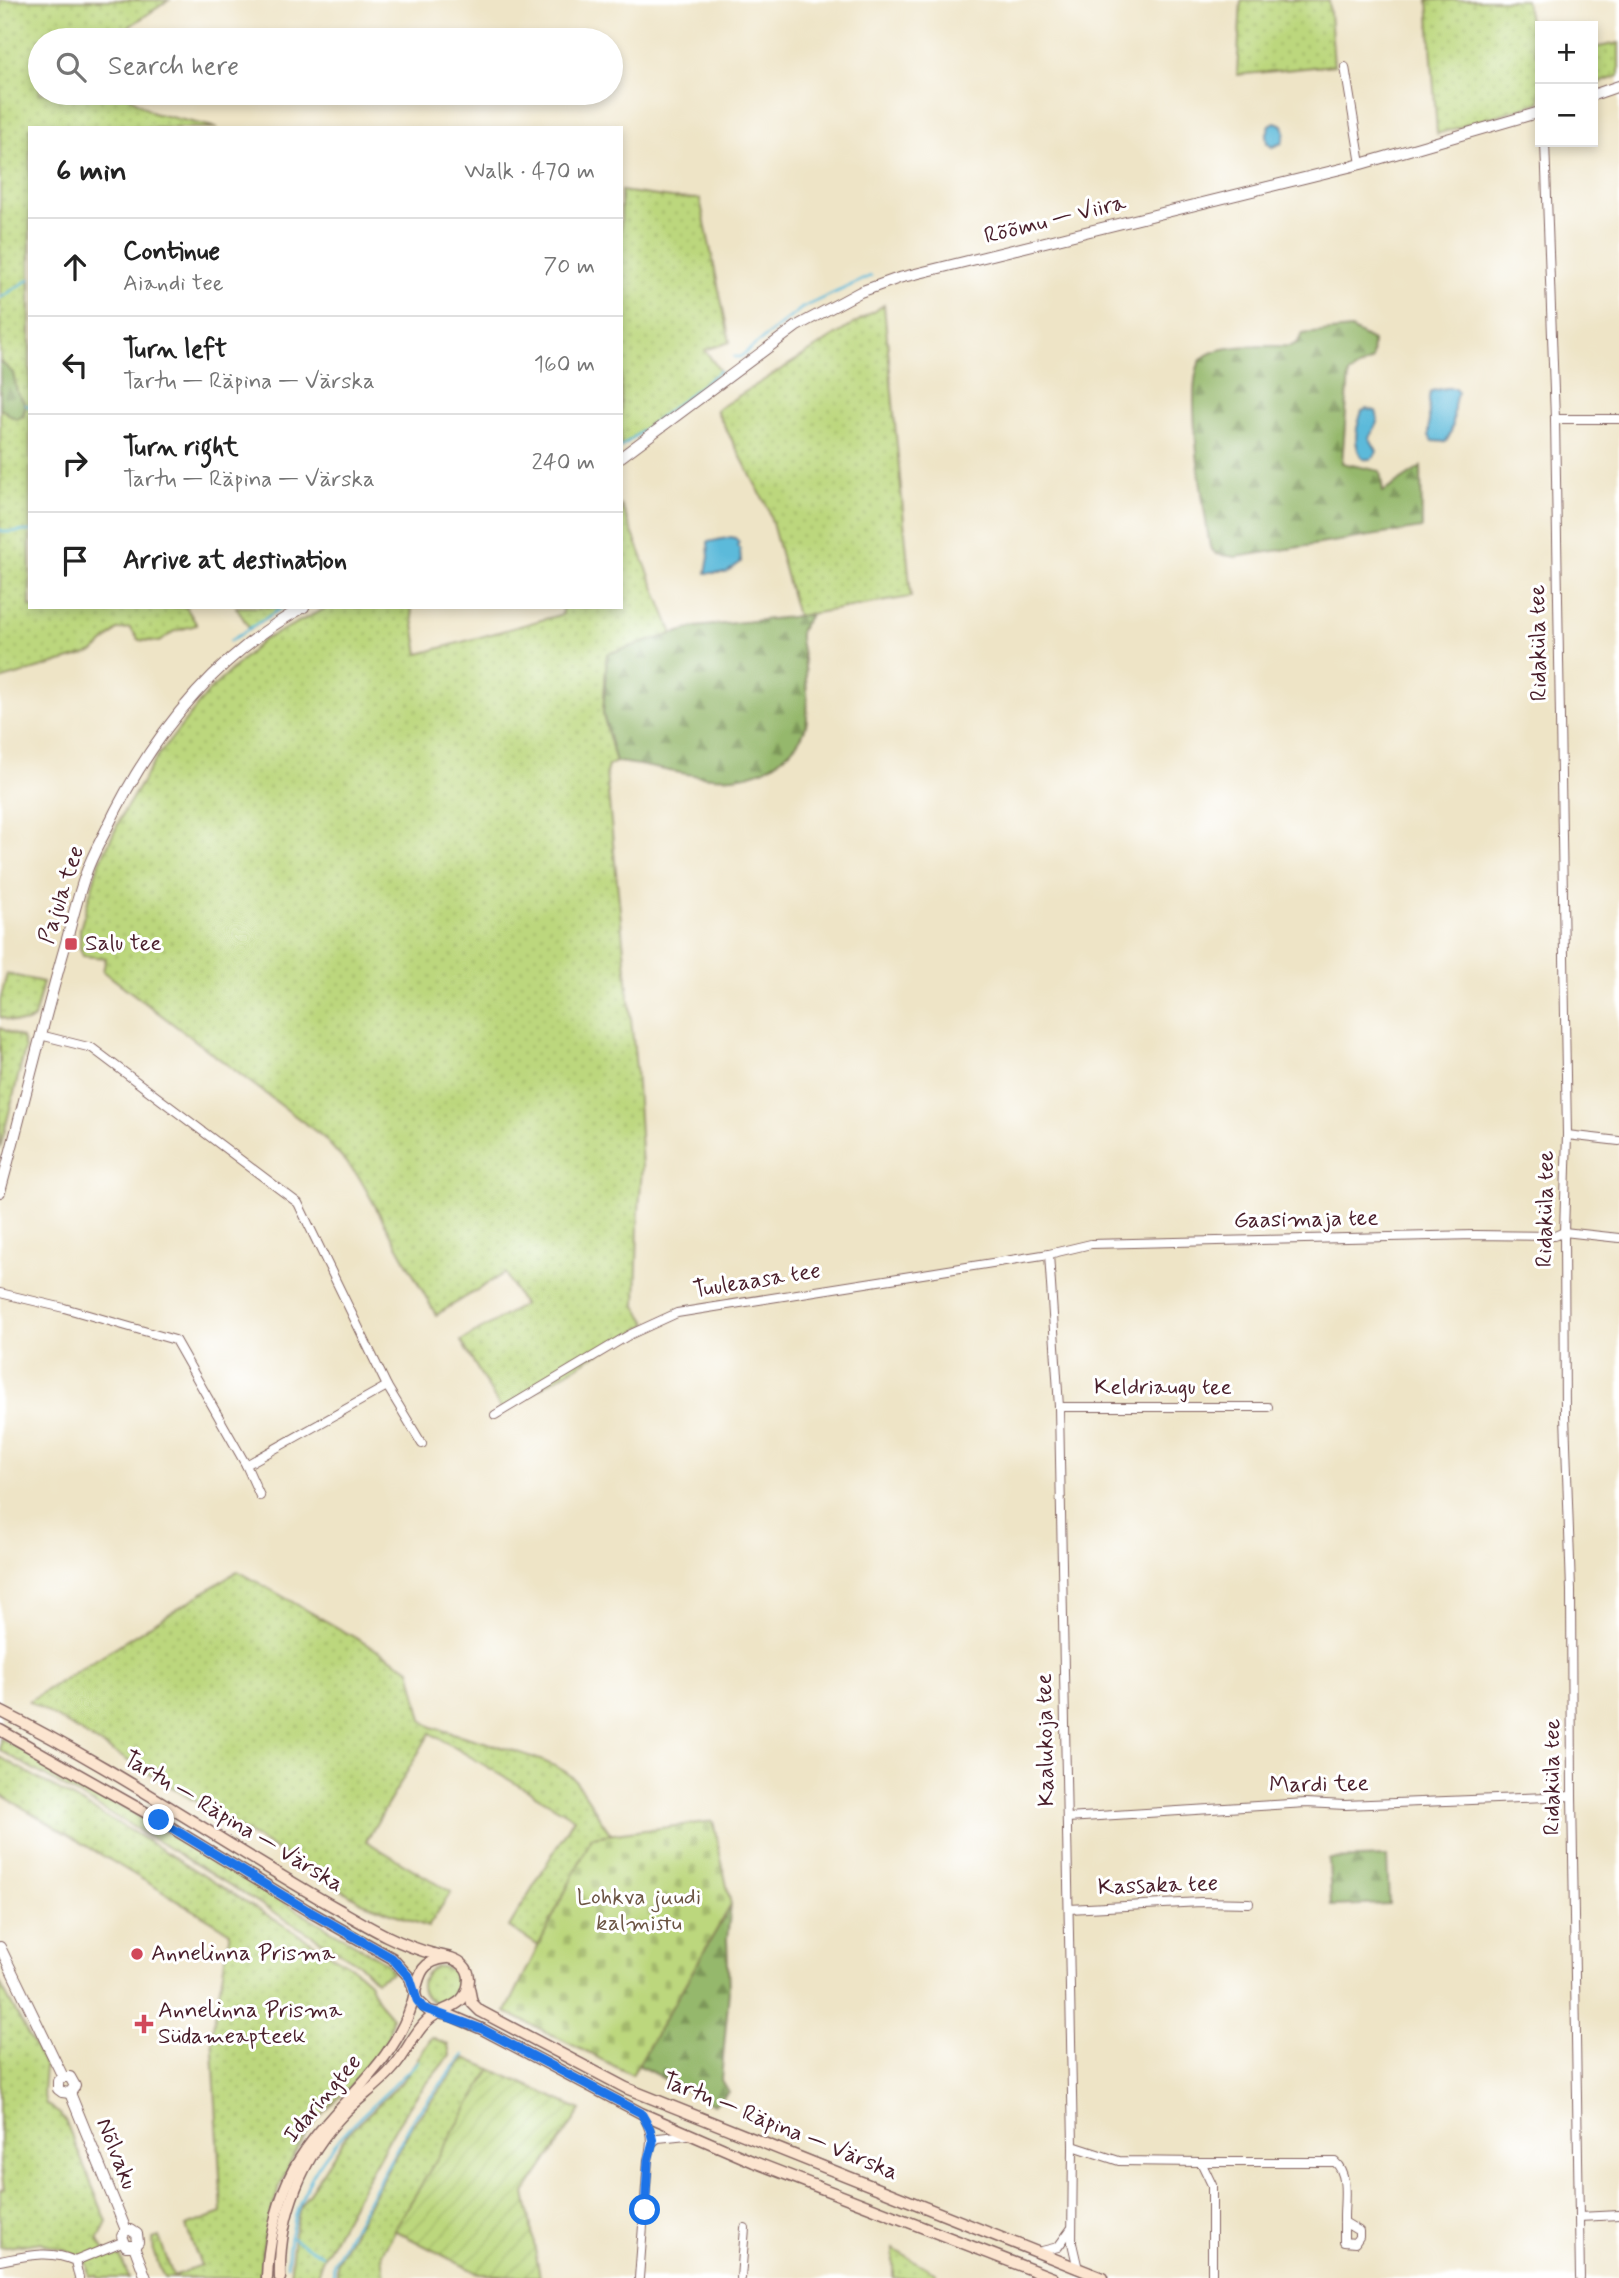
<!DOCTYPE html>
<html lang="en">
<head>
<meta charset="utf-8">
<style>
  :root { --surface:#fff; --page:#f6f6f6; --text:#222; --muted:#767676; --line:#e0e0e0 }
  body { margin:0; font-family:Mynerve,sans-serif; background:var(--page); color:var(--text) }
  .controls { position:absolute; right:21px; top:21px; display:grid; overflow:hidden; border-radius:0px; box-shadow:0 4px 10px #0003 }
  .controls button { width:63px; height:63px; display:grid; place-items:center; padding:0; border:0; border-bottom:2px solid var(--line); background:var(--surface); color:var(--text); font:35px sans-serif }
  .stop { position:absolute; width:21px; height:21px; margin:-16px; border:5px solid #1a73e8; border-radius:50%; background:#fff }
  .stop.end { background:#1a73e8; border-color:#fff; box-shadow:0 2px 7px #0008 }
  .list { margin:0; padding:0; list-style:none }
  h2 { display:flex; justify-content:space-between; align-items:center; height:91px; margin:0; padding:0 28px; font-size:30px }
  h2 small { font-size:23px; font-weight:400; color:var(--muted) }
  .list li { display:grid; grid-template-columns:46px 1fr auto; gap:21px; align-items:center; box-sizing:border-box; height:98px; padding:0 28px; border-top:2px solid var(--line) }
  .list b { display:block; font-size:26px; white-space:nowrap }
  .list p { margin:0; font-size:23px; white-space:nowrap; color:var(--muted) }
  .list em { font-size:23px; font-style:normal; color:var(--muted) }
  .icon { flex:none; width:38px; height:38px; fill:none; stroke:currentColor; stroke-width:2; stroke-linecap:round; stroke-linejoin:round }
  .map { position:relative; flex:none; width:1619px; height:2278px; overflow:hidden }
  .search { position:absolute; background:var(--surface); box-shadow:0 4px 10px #0003; left:28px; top:28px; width:595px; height:77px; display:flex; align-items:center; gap:18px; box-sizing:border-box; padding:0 24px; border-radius:38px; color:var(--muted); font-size:26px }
  .panel { position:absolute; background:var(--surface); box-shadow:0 4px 10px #0003; left:28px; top:126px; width:595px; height:483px; border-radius:0px }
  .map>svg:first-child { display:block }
</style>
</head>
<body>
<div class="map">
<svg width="1619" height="2278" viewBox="0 0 1619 2278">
  <defs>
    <pattern id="grass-dots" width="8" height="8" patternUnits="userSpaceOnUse" patternTransform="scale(1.75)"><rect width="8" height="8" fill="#bcd77d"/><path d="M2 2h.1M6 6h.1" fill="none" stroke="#a3b86c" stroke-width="1.8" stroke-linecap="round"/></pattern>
    <pattern id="forest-firs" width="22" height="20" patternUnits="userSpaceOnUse" patternTransform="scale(1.75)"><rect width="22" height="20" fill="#95b86c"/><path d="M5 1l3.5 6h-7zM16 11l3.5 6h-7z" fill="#7c9559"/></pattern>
    <pattern id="cemetery-stones" width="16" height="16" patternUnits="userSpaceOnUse" patternTransform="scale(1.75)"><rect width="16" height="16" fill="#bcd77d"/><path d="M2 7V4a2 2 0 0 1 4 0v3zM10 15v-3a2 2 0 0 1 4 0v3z" fill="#a3b86c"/></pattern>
    <pattern id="garden-furrows" width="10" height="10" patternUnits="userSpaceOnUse" patternTransform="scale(1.75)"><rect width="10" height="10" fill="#bcd77d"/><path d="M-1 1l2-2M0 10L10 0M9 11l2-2" fill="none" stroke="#a3b86c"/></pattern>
  </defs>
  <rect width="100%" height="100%" fill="#fff"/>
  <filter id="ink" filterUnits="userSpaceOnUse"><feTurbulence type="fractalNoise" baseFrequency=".0143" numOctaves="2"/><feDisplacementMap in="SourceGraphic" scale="14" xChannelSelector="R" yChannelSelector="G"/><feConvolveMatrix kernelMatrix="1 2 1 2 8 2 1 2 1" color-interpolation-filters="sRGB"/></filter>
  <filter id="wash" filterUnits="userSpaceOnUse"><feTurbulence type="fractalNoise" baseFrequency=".00686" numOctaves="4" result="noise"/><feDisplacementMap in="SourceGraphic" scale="28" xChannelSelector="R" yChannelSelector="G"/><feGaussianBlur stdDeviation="1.57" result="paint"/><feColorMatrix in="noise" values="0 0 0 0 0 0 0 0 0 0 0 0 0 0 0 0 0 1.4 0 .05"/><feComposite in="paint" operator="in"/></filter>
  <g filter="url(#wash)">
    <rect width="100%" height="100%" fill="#eee4c6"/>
    <g fill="url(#grass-dots)" stroke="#837b54" stroke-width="2">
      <polygon points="0,0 169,0 109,40 40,40 40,93 124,93 153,113 218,128 30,128 30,607 186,607 197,625 175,631 159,642 139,640 130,628 117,630 94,652 0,680"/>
      <polygon points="1241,0 1329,0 1334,65 1237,75"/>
      <polygon points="1428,0 1525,0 1536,55 1540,55 1540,102 1437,134"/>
      <polygon points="1619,43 1619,76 1593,85 1593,48"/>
      <polygon points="621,191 672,198 700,199 730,342 705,350 720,371 621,447"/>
      <polygon points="884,305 911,597 797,616 768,508 716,410"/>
      <polygon points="621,504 673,634 607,654 603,714 616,762 608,766 606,773 636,1068 642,1167 638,1225 636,1306 648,1324 502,1411 461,1341 523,1305 505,1273 436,1315 359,1177 323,1137 103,971 106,958 83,956 80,948 80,929 98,866 123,813 157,757 209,691 263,640 328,607 411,607 419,654 563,614 562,607 621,607"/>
      <polygon points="236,607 283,607 250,629"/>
      <path d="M7,974l36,8 -9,36c-10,9 -22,3 -34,-1v-17z"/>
      <polygon points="0,1028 22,1038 25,1049 0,1149"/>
      <path d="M238,1571l172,98 12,51 10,7c31,10 118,30 139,49 16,16 26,41 40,58l-19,3 -53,109 -30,-19 65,-109 -144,-85 -64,108 85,51 -23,35 -66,-25 -333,-201z"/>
      <polygon points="0,1738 109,1799 365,1950 386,1963 392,1972 376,1981 359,1964 154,1839 0,1750"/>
      <path d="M0,1757l133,75 220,136 16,14 9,19 14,16c-1,39 -50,74 -74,102 -33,40 -57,108 -58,159h-96l-10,-24 -1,-15 6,-2 14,39 28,-10 -15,-40 36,-13 -10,-181 18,-100 -230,-138z"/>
      <circle cx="440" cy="1985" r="18"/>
      <polygon points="0,1983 45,2066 43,2092 46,2104 60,2114 66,2122 107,2222 98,2240 106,2252 119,2253 129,2278 98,2278 97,2275 89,2276 87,2264 67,2250 46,2245 42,2242 0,2248 0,2190 4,2189 0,2165"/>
      <polygon points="432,2037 448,2045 450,2055 414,2099 394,2130 322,2260 316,2278 290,2278 294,2234 300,2207 348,2133 403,2081"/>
      <polygon points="465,2058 491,2069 382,2253 385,2278 337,2278 337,2262 413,2124"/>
      <polygon points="893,2249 936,2273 935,2278 893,2278"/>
    </g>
    <g fill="url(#forest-firs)" stroke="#706c4c" stroke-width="2">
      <path d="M1351,329l22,12 -1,19 -23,14 -7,89 38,8 3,21 38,-25 1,61 -186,29 -20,-3 -6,-7c-5,-33 -28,-166 -8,-188 15,-17 67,-12 89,-13l7,-4 4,-8z"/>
      <polygon points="0,361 13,373 17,392 26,405 23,416 16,419 0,408"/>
      <path d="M810,615c-3,5 -10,13 -10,19 -1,7 3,18 4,26 2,11 2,21 3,32 2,31 1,45 -25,66 -47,39 -113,8 -166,4l-13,-48 4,-60 89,-27z"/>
      <polygon points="1387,1857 1389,1904 1331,1906 1329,1859"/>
      <polygon points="731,1905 727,1939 729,1991 721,2080 728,2092 714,2105 638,2065"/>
    </g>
    <polygon fill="url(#cemetery-stones)" stroke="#837b54" stroke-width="2" points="713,1821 731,1905 632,2075 506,2012 592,1837"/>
    <polygon fill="url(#garden-furrows)" stroke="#837b54" stroke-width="2" points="491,2069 581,2110 525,2193 540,2277 479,2274 394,2230"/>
    <g fill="#5bbada" stroke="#526c82" stroke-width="2">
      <polygon points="1275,122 1283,125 1285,132 1282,143 1272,147 1267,143 1266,136 1270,125"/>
      <path d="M1446,388h9l3,4c-9,17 1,30 -12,50l-13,-1 -4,-5v-39l2,-6z"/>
      <path d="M1367,409l9,2c4,10 -1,18 -7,26l8,14c-3,8 -7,9 -14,8 -11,-14 -7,-32 -1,-48z"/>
      <polygon points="731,537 735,538 739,542 737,546 740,549 741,562 726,573 706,573 709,557 708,542"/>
    </g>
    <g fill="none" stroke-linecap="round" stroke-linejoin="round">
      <g stroke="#5bbada" stroke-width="2.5">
        <polyline points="0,298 30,279"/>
        <polyline points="734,357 740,357 802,308 871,276"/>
        <polyline points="26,405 30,407"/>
        <polyline points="621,447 720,371"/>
        <polyline points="0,530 6,532 30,531"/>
        <polyline points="230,641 283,607"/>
        <path d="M322,2255l-32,-18c18,-89 72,-116 128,-176"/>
        <polyline points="287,2265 290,2237"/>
        <polyline points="333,2278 334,2262 413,2119 464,2055"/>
      </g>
    </g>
  </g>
  <g filter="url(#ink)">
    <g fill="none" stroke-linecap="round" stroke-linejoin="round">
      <defs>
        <g id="minor">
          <polyline points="1345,67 1361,164"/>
          <polyline points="1545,142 1555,419 1567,1135 1564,1232 1565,1415 1571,1590 1572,1796 1580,2278"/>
          <polyline points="1555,419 1619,419"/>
          <polyline points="40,1035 92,1048 298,1203 387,1386 422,1444"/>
          <polyline points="1567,1135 1619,1141"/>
          <polyline points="1049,1254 1059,1407 1073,2146 1072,2243 1078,2269"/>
          <polyline points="0,1293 64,1308 175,1340 246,1465"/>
          <polyline points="1059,1407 1268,1407"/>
          <polyline points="495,1415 629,1335 677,1313 1049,1254 1091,1244 1475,1235 1555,1236 1564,1232 1619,1238"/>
          <polyline points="260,1496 246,1465 387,1386"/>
          <polyline points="1067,1818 1306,1803 1345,1805 1572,1796"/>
          <polyline points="1069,1909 1201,1902 1249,1903"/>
          <polyline points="653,2142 658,2138 687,2135"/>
          <polyline points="1073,2146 1119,2161 1201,2162 1212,2185 1212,2278"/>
          <path d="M1201,2162h134c14,12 9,38 9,55v25l11,1 4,-6v-6l-15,-9"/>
          <polyline points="1579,2217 1619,2215"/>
          <polyline points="1038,2252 1058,2247 1071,2229"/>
          <path d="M0,2261c26,-5 50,-12 75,0l4,17"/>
          <polyline points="75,2261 122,2242"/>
          <path d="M639,2278l9,-118c5,-21 4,-28 -6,-47"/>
          <polyline points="741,2278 745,2228"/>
        </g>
        <g id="tertiary">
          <polyline points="1593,95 1619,86"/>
          <polyline points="621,457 797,326 860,292 899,278 1361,164 1540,112"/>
          <path d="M0,1192c22,-81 41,-162 64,-242 7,-25 13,-52 22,-77 5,-15 13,-29 20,-43 44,-92 108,-174 198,-223"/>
          <polyline points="0,1947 63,2077"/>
          <polyline points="63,2077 58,2081 58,2089 62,2092 70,2093"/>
          <polyline points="63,2077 70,2077 75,2086 70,2093"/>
          <polyline points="70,2093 126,2230"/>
          <polyline points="126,2230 131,2230 137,2234 138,2242 134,2246 146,2278"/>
          <polyline points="126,2230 122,2236 126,2246 134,2246"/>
        </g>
        <g id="secondary">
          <path d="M0,1711c117,58 225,134 338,198 31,18 61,36 96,45 9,2 23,4 29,11 4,4 6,10 6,14 -1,31 -27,26 -42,42 -14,13 -21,33 -34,47 -13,16 -32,28 -47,43 -44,45 -68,104 -66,167"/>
          <polyline points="0,1730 159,1820 307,1910 392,1958 410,1978 417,2000 429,2011 452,2016 482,2029 641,2113 754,2162 1053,2278"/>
          <polyline points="469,1988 472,2003 480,2011 626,2088 1102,2278"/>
          <path d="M267,2278c1,-32 9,-70 22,-99 31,-67 101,-104 123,-175 7,-24 5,-43 35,-46"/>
        </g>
      </defs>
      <use href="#minor" stroke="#836461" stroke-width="10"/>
      <use href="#tertiary" stroke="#836461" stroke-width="12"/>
      <use href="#secondary" stroke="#836461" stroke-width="13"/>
      <use href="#minor" stroke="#fff" stroke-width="8"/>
      <use href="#tertiary" stroke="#fff" stroke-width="10"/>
      <use href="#secondary" stroke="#fce5d0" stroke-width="10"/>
    </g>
  </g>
  <g fill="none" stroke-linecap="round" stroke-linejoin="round" filter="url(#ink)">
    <polyline stroke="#1a73e8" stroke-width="9" points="159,1820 307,1910 392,1958 410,1978 417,2000 423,2008 482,2029 641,2113 650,2129 653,2142 648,2160 645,2210"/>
  </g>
  <g fill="#d1495b" stroke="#fff" stroke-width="2.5">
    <rect x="64" y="937" width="14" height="14" rx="3.5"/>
    <circle cx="137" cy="1954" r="7"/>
    <path d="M140.5 2013.5h7v7h7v7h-7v7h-7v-7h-7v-7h7z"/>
  </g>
  <g text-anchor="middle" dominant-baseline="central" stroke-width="6" stroke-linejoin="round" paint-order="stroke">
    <g font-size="23" fill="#4a1f2b" stroke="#fff">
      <text transform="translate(1055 220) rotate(-14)">Rõõmu — Viira</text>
      <text transform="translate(1539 643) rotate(-91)">Ridaküla tee</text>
      <text transform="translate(62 895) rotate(-72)">Pajula tee</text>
      <text transform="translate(1546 1209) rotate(-89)">Ridaküla tee</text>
      <text transform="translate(1306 1220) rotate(-1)">Gaasimaja tee</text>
      <text transform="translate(757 1281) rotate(-9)">Tuuleaasa tee</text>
      <text x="1163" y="1388">Keldriaugu tee</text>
      <text transform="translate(1046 1740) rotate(-91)">Kaalukoja tee</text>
      <text transform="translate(1553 1777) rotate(-90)">Ridaküla tee</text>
      <text transform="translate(1319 1785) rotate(-1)">Mardi tee</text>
      <text transform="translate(233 1822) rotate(31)">Tartu — Räpina — Värska</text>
      <text transform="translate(1158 1886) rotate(-2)">Kassaka tee</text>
      <text transform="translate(323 2099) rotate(-50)">Idaringtee</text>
      <text transform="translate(780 2127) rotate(22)">Tartu — Räpina — Värska</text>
      <text transform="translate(116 2154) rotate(68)">Nõlvaku</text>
    </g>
    <g font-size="23" fill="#4a1f2b" stroke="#fff" text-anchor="start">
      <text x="85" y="944">Salu tee</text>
      <text x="151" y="1954">Annelinna Prisma</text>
      <text x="158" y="2011">Annelinna Prisma<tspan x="158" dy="26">Südameapteek</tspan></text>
    </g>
    <g font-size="23" fill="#6c5644" stroke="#fff">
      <text x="639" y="1898">Lohkva juudi<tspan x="639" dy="26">kalmistu</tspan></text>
    </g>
  </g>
</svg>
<div class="controls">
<button>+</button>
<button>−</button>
</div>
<div class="stop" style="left:645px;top:2210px"></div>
<div class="stop end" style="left:159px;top:1820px"></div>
<div class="search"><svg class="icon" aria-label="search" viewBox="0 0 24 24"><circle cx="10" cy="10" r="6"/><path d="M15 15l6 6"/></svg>Search here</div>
<section class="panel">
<h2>6 min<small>Walk · 470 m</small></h2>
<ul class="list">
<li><svg class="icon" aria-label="ahead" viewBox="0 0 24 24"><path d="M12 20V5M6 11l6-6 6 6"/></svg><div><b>Continue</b><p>Aiandi tee</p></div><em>70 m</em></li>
<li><svg class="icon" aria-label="left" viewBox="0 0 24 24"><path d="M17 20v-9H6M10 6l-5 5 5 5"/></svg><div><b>Turn left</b><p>Tartu — Räpina — Värska</p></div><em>160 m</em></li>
<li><svg class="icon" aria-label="right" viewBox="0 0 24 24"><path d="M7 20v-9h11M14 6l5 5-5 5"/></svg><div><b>Turn right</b><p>Tartu — Räpina — Värska</p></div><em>240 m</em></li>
<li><svg class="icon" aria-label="arrive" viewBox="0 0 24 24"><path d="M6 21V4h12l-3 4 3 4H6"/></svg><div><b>Arrive at destination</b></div></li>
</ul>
</section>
</div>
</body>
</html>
